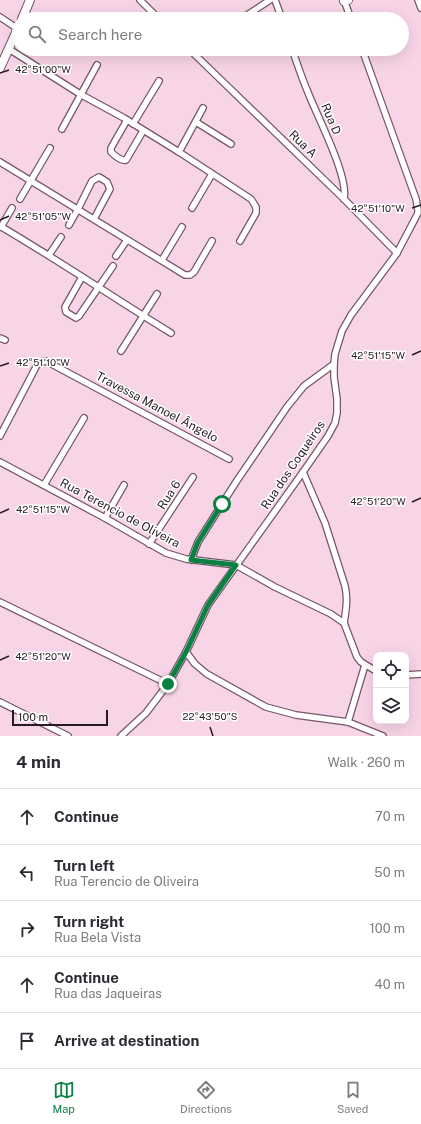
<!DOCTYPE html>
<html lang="en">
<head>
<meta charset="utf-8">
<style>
  :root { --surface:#fff; --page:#f7f7f7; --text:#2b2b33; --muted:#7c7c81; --line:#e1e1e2; --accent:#0b8043 }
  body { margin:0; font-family:"Public Sans",sans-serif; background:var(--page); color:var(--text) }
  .controls { position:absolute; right:12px; bottom:12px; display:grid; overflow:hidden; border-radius:8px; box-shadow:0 4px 16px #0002 }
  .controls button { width:36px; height:36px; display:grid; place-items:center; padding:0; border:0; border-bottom:1px solid var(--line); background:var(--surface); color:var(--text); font:20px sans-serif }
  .scale { position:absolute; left:12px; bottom:10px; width:96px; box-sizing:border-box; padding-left:4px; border:2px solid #271a21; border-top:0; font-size:11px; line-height:14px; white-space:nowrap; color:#271a21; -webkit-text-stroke:3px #fff; paint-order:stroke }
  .stop { position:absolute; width:12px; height:12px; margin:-9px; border:3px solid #0b8043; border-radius:50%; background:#fff }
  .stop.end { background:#0b8043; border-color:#fff; box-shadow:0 1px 4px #0008 }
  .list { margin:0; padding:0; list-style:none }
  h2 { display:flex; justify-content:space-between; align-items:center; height:52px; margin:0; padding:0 16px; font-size:17px }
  h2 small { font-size:13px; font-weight:400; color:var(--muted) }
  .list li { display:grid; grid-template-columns:26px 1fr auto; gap:12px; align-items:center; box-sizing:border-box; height:56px; padding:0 16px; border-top:1px solid var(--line) }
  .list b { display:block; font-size:15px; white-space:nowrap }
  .list p { margin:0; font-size:13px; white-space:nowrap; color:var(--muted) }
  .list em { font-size:13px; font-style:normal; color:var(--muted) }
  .icon { flex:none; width:22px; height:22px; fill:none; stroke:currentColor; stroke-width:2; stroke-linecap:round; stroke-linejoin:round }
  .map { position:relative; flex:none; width:421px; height:736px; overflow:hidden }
  .search { position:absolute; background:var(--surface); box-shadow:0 4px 16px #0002; left:12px; right:12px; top:12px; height:44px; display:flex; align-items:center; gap:10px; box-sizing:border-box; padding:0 14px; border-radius:22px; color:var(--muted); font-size:15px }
  .sheet { height:332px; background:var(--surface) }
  nav { display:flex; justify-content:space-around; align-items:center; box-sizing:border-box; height:56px; border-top:1px solid var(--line); background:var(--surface); font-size:11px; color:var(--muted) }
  nav a { display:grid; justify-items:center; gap:2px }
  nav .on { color:var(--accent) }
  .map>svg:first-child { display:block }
</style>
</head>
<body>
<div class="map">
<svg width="421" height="736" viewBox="0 0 421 736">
  <rect width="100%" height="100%" fill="#f8d4e7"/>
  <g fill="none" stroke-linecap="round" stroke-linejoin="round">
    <defs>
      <g id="street">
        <polyline points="140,0 159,19"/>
        <polyline points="275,0 282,19"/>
        <polyline points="344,0 351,19"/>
        <polyline points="418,0 421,8"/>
        <polyline points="0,17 18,29"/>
        <polyline points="241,19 270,0"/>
        <polyline points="9,49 80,94 124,118 179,152 251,199 256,207 256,213 240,241"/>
        <polyline points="189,49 344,199 397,253"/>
        <path d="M292,49c5,14 9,27 15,41 9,24 42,86 37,109"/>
        <path d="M127,120l-16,28v4c3,3 10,9 15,8l17,-29"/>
        <polyline points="196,122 231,144"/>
        <polyline points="133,124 159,81"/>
        <polyline points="62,129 97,65"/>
        <polyline points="179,152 203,108"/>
        <polyline points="0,162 185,275 190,275 194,272 212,241"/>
        <polyline points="20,199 50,148"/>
        <polyline points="192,208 212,174"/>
        <polyline points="69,225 78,209 92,181 99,177 107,182 110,189 94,219"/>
        <path d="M0,226c58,34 114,72 171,107"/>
        <polyline points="1,227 12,208"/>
        <polyline points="49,255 61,237"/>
        <polyline points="116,256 127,240"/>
        <polyline points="162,260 182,227"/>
        <polyline points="82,277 65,307 66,312 76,318 79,316 113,266"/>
        <polyline points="0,338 5,340"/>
        <polyline points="121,351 157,294"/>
        <polyline points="0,436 37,365 41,362 46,361 229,459"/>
        <polyline points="0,462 105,518 166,553 186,559 236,565 275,587 331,614 344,623 357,657 361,662 376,671"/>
        <path d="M303,472l22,51 20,63c3,13 1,24 -1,37"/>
        <polyline points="44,485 84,418"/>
        <polyline points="105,518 124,485"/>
        <polyline points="149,544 193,477"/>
        <polyline points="191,560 198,542 236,482 287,407 304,386 334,364"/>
        <polyline points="0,602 168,684"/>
        <polyline points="186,652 195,664 207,674 266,707 296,715 348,722 383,736"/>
        <polyline points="406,675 421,674"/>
        <polyline points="0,702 68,736"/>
        <polyline points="348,722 365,665"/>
        <polyline points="121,736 146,713 168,684 186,652 208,605 303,472 328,436 335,423 337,413 337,399 334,377 334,364 335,354 342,331 351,315 397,253 418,213 418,210 416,199 362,49"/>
      </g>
      <g id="secondary">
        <polyline points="344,1 348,0"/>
        <polyline points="22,19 30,0"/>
        <polyline points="0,68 19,26"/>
      </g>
    </defs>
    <use href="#street" stroke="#765768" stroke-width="8"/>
    <use href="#secondary" stroke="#765768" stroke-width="10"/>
    <use href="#street" stroke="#fff" stroke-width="5.5"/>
    <use href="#secondary" stroke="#fff" stroke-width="8"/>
  </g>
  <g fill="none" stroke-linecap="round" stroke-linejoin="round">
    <polyline stroke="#0b8043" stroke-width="5" points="168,684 186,652 208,605 236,565 191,560 198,542 222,504"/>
  </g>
  <path fill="none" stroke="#271a21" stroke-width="1.5" d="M0,73l9,-3M412,208l9,-3M0,220l9,-4M412,355l9,-4M0,366l9,-3M412,502l9,-4M0,513l9,-4M0,660l9,-4M210,727l3,9"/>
  <g text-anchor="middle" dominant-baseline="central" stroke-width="3" stroke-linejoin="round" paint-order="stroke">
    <g font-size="12" fill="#271a21" stroke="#fff">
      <text transform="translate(331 119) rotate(67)">Rua D</text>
      <text transform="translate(303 144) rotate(44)">Rua A</text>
      <text transform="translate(157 407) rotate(28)">Travessa Manoel Ângelo</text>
      <text transform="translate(293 465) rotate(-56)">Rua dos Coqueiros</text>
      <text transform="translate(169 495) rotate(-57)">Rua 6</text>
      <text transform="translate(120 513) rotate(28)">Rua Terencio de Oliveira</text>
    </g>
  </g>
  <g font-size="10" text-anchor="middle" fill="#271a21" stroke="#fff" stroke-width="3" stroke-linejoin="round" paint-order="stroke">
    <text x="43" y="73">42°51'00"W</text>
    <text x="378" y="212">42°51'10"W</text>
    <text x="43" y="220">42°51'05"W</text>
    <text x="378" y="359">42°51'15"W</text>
    <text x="43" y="366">42°51'10"W</text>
    <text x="378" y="505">42°51'20"W</text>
    <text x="43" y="513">42°51'15"W</text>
    <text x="43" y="660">42°51'20"W</text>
    <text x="210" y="720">22°43'50"S</text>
  </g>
</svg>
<div class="controls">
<button><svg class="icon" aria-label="locate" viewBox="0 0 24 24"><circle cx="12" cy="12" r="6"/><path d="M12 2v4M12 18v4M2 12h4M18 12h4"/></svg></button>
<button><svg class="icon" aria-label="layers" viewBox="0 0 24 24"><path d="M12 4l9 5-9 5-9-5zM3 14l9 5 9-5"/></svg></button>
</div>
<div class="scale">100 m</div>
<div class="stop" style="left:222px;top:504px"></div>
<div class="stop end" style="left:168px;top:684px"></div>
<div class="search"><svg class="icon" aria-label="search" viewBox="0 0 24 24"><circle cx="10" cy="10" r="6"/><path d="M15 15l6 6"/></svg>Search here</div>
</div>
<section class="sheet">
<h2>4 min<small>Walk · 260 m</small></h2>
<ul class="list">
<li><svg class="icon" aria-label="ahead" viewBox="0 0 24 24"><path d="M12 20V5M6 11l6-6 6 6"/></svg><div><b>Continue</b></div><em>70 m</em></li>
<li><svg class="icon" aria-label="left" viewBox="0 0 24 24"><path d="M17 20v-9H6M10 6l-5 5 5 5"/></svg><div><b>Turn left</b><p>Rua Terencio de Oliveira</p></div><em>50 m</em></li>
<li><svg class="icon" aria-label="right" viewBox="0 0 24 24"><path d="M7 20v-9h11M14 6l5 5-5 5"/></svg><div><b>Turn right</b><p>Rua Bela Vista</p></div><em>100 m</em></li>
<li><svg class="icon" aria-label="ahead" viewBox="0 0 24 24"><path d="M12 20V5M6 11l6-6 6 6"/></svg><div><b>Continue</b><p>Rua das Jaqueiras</p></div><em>40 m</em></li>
<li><svg class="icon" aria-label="arrive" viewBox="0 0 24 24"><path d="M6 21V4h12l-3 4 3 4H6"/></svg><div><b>Arrive at destination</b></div></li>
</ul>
</section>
<nav>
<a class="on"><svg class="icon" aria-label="map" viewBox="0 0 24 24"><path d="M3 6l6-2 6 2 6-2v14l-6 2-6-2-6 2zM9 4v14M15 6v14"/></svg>Map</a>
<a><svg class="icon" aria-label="directions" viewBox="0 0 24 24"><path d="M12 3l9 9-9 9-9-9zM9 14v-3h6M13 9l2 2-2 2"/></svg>Directions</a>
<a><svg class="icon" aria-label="saved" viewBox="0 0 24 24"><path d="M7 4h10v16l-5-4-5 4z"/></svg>Saved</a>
</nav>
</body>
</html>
